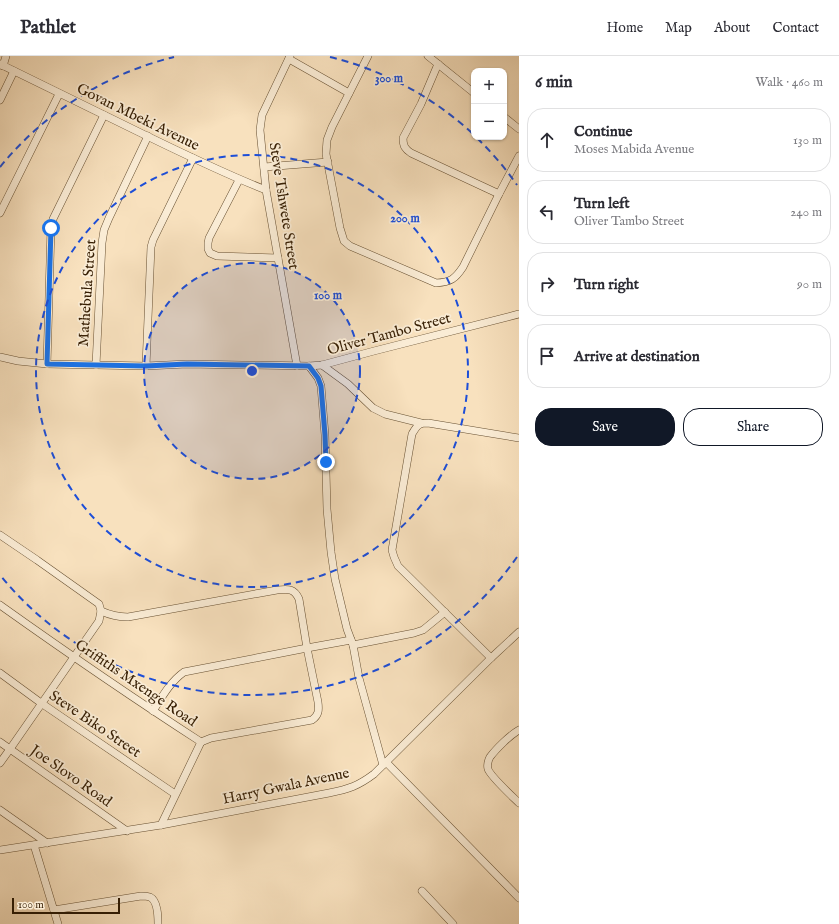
<!DOCTYPE html>
<html lang="en">
<head>
<meta charset="utf-8">
<style>
  :root { --surface:#fff; --page:#f7f7f7; --text:#2b2b33; --muted:#7c7c81; --line:#e1e1e2; --accent:#111827 }
  body { margin:0; font-family:"IM FELL English",serif; background:var(--page); color:var(--text) }
  .controls { position:absolute; right:12px; top:12px; display:grid; overflow:hidden; border-radius:8px; box-shadow:0 1px 3px #0004 }
  .controls button { width:36px; height:36px; display:grid; place-items:center; padding:0; border:0; border-bottom:1px solid var(--line); background:var(--surface); color:var(--text); font:20px sans-serif }
  .scale { position:absolute; left:12px; bottom:10px; width:108px; box-sizing:border-box; padding-left:4px; border:2px solid #371f04; border-top:0; font-size:11px; line-height:14px; white-space:nowrap; color:#371f04; -webkit-text-stroke:3px #faecd5; paint-order:stroke }
  .stop { position:absolute; width:12px; height:12px; margin:-9px; border:3px solid #1a73e8; border-radius:50%; background:#fff }
  .stop.end { background:#1a73e8; border-color:#fff; box-shadow:0 1px 4px #0008 }
  .list { margin:0; padding:0; list-style:none }
  h2 { display:flex; justify-content:space-between; align-items:center; height:52px; margin:0; padding:0 16px; font-size:17px }
  h2 small { font-size:13px; font-weight:400; color:var(--muted) }
  .list li { display:grid; grid-template-columns:26px 1fr auto; gap:12px; align-items:center; box-sizing:border-box; height:64px; margin:0 8px 8px; padding:0 8px; border:1px solid var(--line); border-radius:16px }
  .list b { display:block; font-size:15px; white-space:nowrap }
  .list p { margin:0; font-size:13px; white-space:nowrap; color:var(--muted) }
  .list em { font-size:13px; font-style:normal; color:var(--muted) }
  .actions { display:flex; gap:8px; padding:12px 16px }
  .actions a { flex:1; padding:9px 0; border:1px solid var(--accent); border-radius:16px; text-align:center; font-size:14px; color:var(--accent) }
  .actions .main { background:var(--accent); color:#fff }
  .icon { flex:none; width:22px; height:22px; fill:none; stroke:currentColor; stroke-width:2; stroke-linecap:round; stroke-linejoin:round }
  .map { position:relative; flex:none; width:519px; height:868px; overflow:hidden }
  header { display:flex; align-items:center; gap:24px; box-sizing:border-box; height:56px; padding:0 20px; background:var(--surface); border-bottom:1px solid var(--line) }
  header strong { font-size:19px }
  nav { display:flex; gap:22px; margin-inline-start:auto; font-size:14px }
  main { display:flex }
  aside { flex:1; background:var(--surface) }
  .map>svg:first-child { display:block }
</style>
</head>
<body>
<header>
<strong>Pathlet</strong>
<nav><a>Home</a><a>Map</a><a>About</a><a>Contact</a></nav>
</header>
<main>
<div class="map">
<svg width="519" height="868" viewBox="0 0 519 868">
  <rect width="100%" height="100%" fill="#f8e1be"/>
  <filter id="stains"><feTurbulence type="fractalNoise" baseFrequency=".005" numOctaves="4"/><feColorMatrix values="0 0 0 0 .2 0 0 0 0 .09 0 0 0 0 .02 0 0 0 .5 -.17"/></filter>
  <radialGradient id="worn" r=".72"><stop offset=".6" stop-color="#630" stop-opacity="0"/><stop offset="1" stop-color="#630" stop-opacity=".3"/></radialGradient>
  <g fill="none" stroke-linecap="round" stroke-linejoin="round">
    <defs>
      <g id="minor">
        <polyline points="290,0 262,59 260,74 266,134 278,202 297,310"/>
        <path d="M368,0l-36,71 -5,13 -1,14 14,74 4,13 6,5 86,37c15,-1 19,-4 27,-16l36,-73 20,-38"/>
        <polyline points="428,0 474,37"/>
        <polyline points="289,3 349,37"/>
        <path d="M0,8c49,24 98,48 147,72 39,19 78,38 119,54"/>
        <path d="M438,8l-17,40 -18,34c0,8 2,11 8,15l88,41"/>
        <polyline points="3,10 6,0"/>
        <polyline points="0,44 14,15"/>
        <polyline points="504,61 519,73"/>
        <polyline points="264,111 328,106"/>
        <polyline points="239,124 209,182 208,187 208,193 210,197 217,200 278,202"/>
        <polyline points="0,157 59,38"/>
        <polyline points="0,301 18,305 47,308 146,310 187,308 309,310 322,309 374,295 519,258"/>
        <polyline points="47,308 51,172 53,163 104,59"/>
        <polyline points="96,309 102,187 104,174 109,162 148,80"/>
        <polyline points="322,309 348,328 373,352 385,358 421,367"/>
        <polyline points="146,310 151,191 153,184 193,102"/>
        <polyline points="309,310 318,322 321,330 325,379 327,453 331,496 335,523 347,573 353,589 359,622 383,709"/>
        <polyline points="0,479 37,504 99,548 101,555 99,565 10,693 0,707"/>
        <path d="M0,549c66,47 133,93 201,137"/>
        <path d="M101,555c9,4 17,6 27,6l149,-27c11,-1 17,-2 22,9l8,49 11,54c1,8 1,13 -6,18l-101,18 -10,4"/>
        <polyline points="353,589 414,577 423,574 445,556"/>
        <path d="M491,602l-93,-92 -4,-9 -2,-7 20,-116c5,-8 6,-11 16,-11l91,15"/>
        <polyline points="0,617 41,647 175,738"/>
        <path d="M153,655c9,-14 17,-29 31,-39l123,-24 44,-8"/>
        <path d="M519,674c-9,5 -23,19 -29,27 -2,3 -3,9 -2,12 2,7 25,28 31,34"/>
        <polyline points="0,686 127,775"/>
        <polyline points="386,706 519,842"/>
        <polyline points="0,754 47,787"/>
        <polyline points="161,769 201,686"/>
        <polyline points="34,789 58,868"/>
        <path d="M0,794l161,-25 168,-32c20,-4 29,-7 45,-19l117,-116 28,-26"/>
        <polyline points="422,835 453,868"/>
        <path d="M54,854l87,-14c3,0 6,0 9,1 8,4 8,20 8,27"/>
      </g>
    </defs>
    <use href="#minor" stroke="#675032" stroke-width="8"/>
    <use href="#minor" stroke="#faecd5" stroke-width="7"/>
  </g>
  <g fill="none" stroke-linecap="round" stroke-linejoin="round">
    <polyline stroke="#1a73e8" stroke-width="5" points="51,172 47,308 146,310 187,308 309,310 318,322 321,330 325,379 326,406"/>
  </g>
  <circle cx="252" cy="315" r="108" fill="#1d4ed8" fill-opacity=".12"/>
  <g fill="none" stroke="#1d4ed8" stroke-width="2" stroke-dasharray="7 5">
    <circle cx="252" cy="315" r="108"/>
    <circle cx="252" cy="315" r="216"/>
    <path d="M517 501A324 324 0 0 1 0 519M0 111A324 324 0 0 1 174 1M330 1A324 324 0 0 1 473 78M477 82A324 324 0 0 1 517 129"/>
  </g>
  <g text-anchor="middle" dominant-baseline="central" stroke-width="3.5" stroke-linejoin="round" paint-order="stroke">
    <g font-size="15" fill="#371f04" stroke="#faecd5">
      <text transform="translate(138 61) rotate(26)">Govan Mbeki Avenue</text>
      <text transform="translate(284 150) rotate(81)">Steve Tshwete Street</text>
      <text transform="translate(87 237) rotate(-86)">Mathebula Street</text>
      <text transform="translate(389 278) rotate(-15)">Oliver Tambo Street</text>
      <text transform="translate(136 627) rotate(34)">Griffiths Mxenge Road</text>
      <text transform="translate(95 668) rotate(34)">Steve Biko Street</text>
      <text transform="translate(71 720) rotate(35)">Joe Slovo Road</text>
      <text transform="translate(286 730) rotate(-12)">Harry Gwala Avenue</text>
    </g>
  </g>
  <circle cx="252" cy="315" r="6" fill="#1d4ed8" stroke="#faecd5" stroke-width="2"/>
  <g font-size="12" text-anchor="middle" font-weight="bold" fill="#1d4ed8" stroke="#faecd5" stroke-width="3.5" stroke-linejoin="round" paint-order="stroke">
    <text x="389" y="26">300 m</text>
    <text x="405" y="166">200 m</text>
    <text x="328" y="243">100 m</text>
  </g>
  <rect width="100%" height="100%" filter="url(#stains)"/>
  <rect width="100%" height="100%" fill="url(#worn)"/>
</svg>
<div class="controls">
<button>+</button>
<button>−</button>
</div>
<div class="scale">100 m</div>
<div class="stop" style="left:51px;top:172px"></div>
<div class="stop end" style="left:326px;top:406px"></div>
</div>
<aside>
<h2>6 min<small>Walk · 460 m</small></h2>
<ul class="list">
<li><svg class="icon" aria-label="ahead" viewBox="0 0 24 24"><path d="M12 20V5M6 11l6-6 6 6"/></svg><div><b>Continue</b><p>Moses Mabida Avenue</p></div><em>130 m</em></li>
<li><svg class="icon" aria-label="left" viewBox="0 0 24 24"><path d="M17 20v-9H6M10 6l-5 5 5 5"/></svg><div><b>Turn left</b><p>Oliver Tambo Street</p></div><em>240 m</em></li>
<li><svg class="icon" aria-label="right" viewBox="0 0 24 24"><path d="M7 20v-9h11M14 6l5 5-5 5"/></svg><div><b>Turn right</b></div><em>90 m</em></li>
<li><svg class="icon" aria-label="arrive" viewBox="0 0 24 24"><path d="M6 21V4h12l-3 4 3 4H6"/></svg><div><b>Arrive at destination</b></div></li>
</ul>
<div class="actions"><a class="main">Save</a><a>Share</a></div>
</aside>
</main>
</body>
</html>
